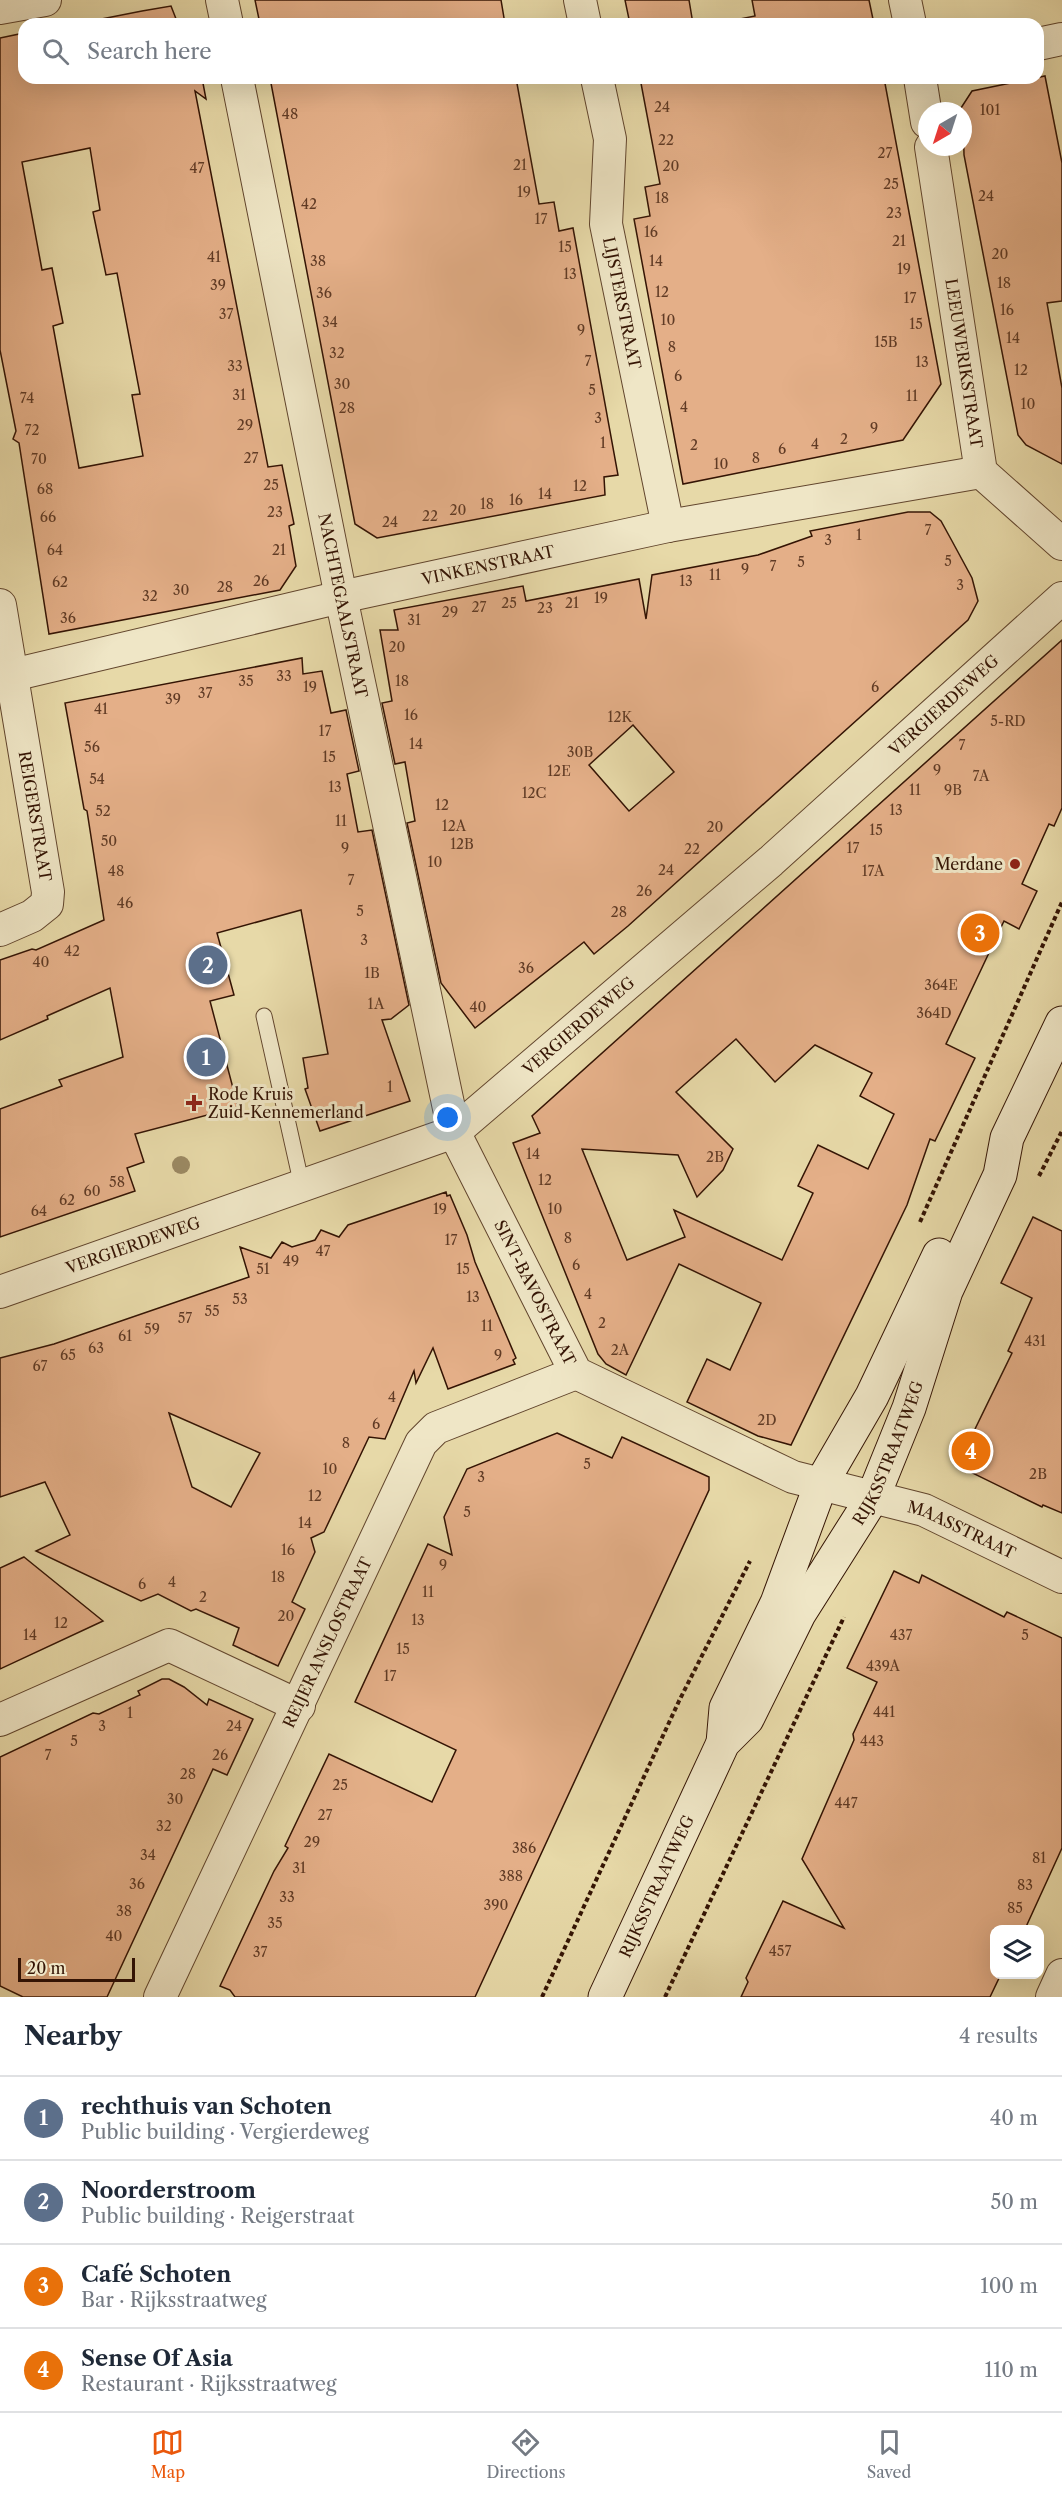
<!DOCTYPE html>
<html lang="en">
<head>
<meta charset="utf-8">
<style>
  :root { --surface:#fff; --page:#f6f6f7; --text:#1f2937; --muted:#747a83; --line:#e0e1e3; --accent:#ea580c }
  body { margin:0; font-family:"Libre Caslon Text",serif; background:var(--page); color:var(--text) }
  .controls { position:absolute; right:18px; bottom:18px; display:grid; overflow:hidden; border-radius:12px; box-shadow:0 6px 24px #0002 }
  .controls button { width:54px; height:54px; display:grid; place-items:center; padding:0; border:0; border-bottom:2px solid var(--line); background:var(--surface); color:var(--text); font:30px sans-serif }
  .compass { position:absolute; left:918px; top:102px; width:54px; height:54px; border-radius:50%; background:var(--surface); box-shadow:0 6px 24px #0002; rotate:219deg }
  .scale { position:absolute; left:18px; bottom:15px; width:117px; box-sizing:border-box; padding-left:6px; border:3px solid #341404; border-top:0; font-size:16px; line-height:21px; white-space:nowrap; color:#341404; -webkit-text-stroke:4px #efe6c6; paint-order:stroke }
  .you { position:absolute; left:448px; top:1118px; width:21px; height:21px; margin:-15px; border:4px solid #fff; border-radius:50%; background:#1a73e8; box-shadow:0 0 0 9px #1a73e833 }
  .badge { display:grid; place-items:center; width:39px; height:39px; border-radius:50%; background:var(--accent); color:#fff; font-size:20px; font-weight:700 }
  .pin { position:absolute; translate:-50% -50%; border:3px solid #fff; box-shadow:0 2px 6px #0006 }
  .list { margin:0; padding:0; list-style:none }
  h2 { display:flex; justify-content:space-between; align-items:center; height:78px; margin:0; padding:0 24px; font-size:26px }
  h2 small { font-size:20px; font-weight:400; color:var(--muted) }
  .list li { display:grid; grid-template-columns:39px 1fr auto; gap:18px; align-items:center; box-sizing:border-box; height:84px; padding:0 24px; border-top:2px solid var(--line) }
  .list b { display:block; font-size:22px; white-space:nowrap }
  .list p { margin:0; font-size:20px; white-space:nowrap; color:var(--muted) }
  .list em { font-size:20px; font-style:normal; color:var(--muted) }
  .icon { flex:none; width:33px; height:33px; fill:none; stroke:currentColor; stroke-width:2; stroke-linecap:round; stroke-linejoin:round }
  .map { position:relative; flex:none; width:1062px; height:1997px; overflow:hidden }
  .search { position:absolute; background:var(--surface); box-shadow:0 6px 24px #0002; left:18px; right:18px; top:18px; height:66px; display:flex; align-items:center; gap:15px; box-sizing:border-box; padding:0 21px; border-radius:18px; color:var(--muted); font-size:22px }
  .sheet { height:414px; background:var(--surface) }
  nav { display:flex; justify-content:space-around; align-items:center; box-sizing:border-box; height:84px; border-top:2px solid var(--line); background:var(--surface); font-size:16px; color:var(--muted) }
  nav a { display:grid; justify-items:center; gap:3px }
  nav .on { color:var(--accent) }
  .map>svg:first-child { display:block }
</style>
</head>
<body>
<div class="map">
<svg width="1062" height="1997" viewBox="0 0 1062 1997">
  <rect width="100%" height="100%" fill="#e7d9a8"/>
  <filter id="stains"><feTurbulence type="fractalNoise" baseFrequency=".00333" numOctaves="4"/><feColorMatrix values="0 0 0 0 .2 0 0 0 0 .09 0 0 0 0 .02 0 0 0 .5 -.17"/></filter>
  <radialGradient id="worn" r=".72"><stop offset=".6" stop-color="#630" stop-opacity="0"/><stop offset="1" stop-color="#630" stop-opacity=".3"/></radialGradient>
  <g fill="#e4af88" stroke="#341404" stroke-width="1.5" fill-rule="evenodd">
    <polygon points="255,0 501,0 505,24 260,24"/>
    <polygon points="625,0 689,0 693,24 630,24"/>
    <polygon points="752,0 869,0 874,24 715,24 755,16"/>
    <polygon points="171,6 178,24 76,24 142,11"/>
    <path d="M24,33v45h178l4,21 -11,-8 73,376 14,-2 12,59 -5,2 7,40 -16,24 -231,44 -30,-191 -6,-4 3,-8 -16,-81v-312zM90,148l10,62 -7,2 13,63 11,-2 23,121 -8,1 11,61 -64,12 -26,-142 10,-3 -11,-55 -10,2 -20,-108z"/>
    <polygon points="1045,76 1062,163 1062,301 1047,303 1062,388 1062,464 1026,445 1018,435 964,155 963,111 959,111 972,91"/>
    <polygon points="270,78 516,78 539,204 554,202 559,231 573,228 618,475 604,477 605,495 377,538 355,524"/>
    <polygon points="640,78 884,78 941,384 903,440 683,484 634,219 650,216 645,187 660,184"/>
    <path d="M908,512h22l11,9 11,20 20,37 6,23 -10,19 -340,306 -34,28 -10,-12 -109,86 -34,-45 -34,-160 8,-2 -10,-59 -10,2 -13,-61 10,-2 -12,-71h18l-4,-20 129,-24 3,15 113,-22 7,40 6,-44 106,-20 54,-19 -2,-5zM633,725l41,47 -45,39 -40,-46z"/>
    <path d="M1062,640v168l-8,18 -5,-2 -27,60 15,7 -18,38 -15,-8 -58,123 29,14 -40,83 -5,-2 -23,66 -116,240 -33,-9 -71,-34 20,-43 23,11 31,-67 -82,-39 -53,111 -20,-11 -8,-10 -85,-211 27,-10 -8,-17zM736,1039l39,43 40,-37 57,28 -12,23 34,18 -26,55 -50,-24 -20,41 15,7 -31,67 -108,-50 11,27 -58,23 -45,-111 96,6 19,42 26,-27 10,-21 -57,-57z"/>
    <polygon points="302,658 303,674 322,671 331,713 346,710 359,771 347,774 358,832 372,830 409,1005 391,1019 382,1020 410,1101 320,1131 305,1089 308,1088 303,1058 328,1054 301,910 217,933 234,995 210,1001 238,1107 135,1134 144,1162 127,1168 135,1191 0,1237 0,1109 62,1086 59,1080 123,1057 110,988 47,1016 48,1019 0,1040 0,960 32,949 36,950 104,920 87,811 84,809 65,703"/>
    <path d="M446,1192l1,4 3,-1 17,40 8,27 41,96 -3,2 2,4 -67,25 -15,-41 -17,35 -2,-12 -29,68 -16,-2 -45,95 -13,6 4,14 -23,50 13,7 -27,57 -45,-21 6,-17 -43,-19 -5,2 -33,-17 -17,7 -105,-50 34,-16 -25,-53 -45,15v-139l54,-14 195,-67 -9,-30 31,11 11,-16 10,5 23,-7 6,-10 18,7 9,-12zM169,1413l91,40 -29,54 -39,-20z"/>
    <polygon points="1033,1217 1062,1231 1062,1513 1043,1505 1042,1507 954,1464 971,1430 974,1431 1012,1353 1008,1351 1032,1298 1001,1283"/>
    <polygon points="557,1433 612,1458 622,1437 709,1477 709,1490 475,1997 235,1997 230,1990 220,1986 274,1871 288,1848 285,1846 329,1754 432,1802 456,1750 355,1702 428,1544 452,1555 444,1517 467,1469"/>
    <polygon points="24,1557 103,1621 0,1669 0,1568"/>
    <polygon points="894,1571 919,1583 922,1575 1004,1617 1007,1612 1062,1638 1062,1848 1025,1929 994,1929 994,1974 1001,1974 990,1997 741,1997 748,1982 746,1978 783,1901 844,1928 802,1859 854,1740 853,1734 877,1682 847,1668"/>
    <polygon points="162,1679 169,1679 184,1687 207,1705 209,1699 253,1719 227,1775 213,1769 107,1997 23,1997 0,1986 0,1757 93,1713 99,1714 140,1695 138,1691"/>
  </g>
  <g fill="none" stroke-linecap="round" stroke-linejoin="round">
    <defs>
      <polyline id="service" points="264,1016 302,1186"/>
      <g id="minor">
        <polyline points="222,0 227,24"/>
        <polyline points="580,0 585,24"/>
        <polyline points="905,0 910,24"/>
        <polyline points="0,8 45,0"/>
        <polyline points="1038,44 1062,39"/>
        <path id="s1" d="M237,78l104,519 113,535 122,241 217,104 131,33 138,67"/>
        <path id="s2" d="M597,78l13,61 -4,85 62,302"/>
        <polyline points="920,78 927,122"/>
        <path id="s3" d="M931,147l50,325 81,72"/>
        <path id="s4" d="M0,605l48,287 -1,12 -15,12 -32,14"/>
        <path id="s5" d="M0,678l341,-81 327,-71 313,-54"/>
        <path id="s6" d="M0,1292l454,-160 317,-271 291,-263"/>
        <polyline points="0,1720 169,1645 299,1706"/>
        <path id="s7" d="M160,1997l261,-554 15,-15 140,-55"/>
        <polyline points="1052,1997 1062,1975"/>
      </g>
      <g id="secondary">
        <polyline points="723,1743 726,1708 777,1603 821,1484 872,1396 939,1255"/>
        <path id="s8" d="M605,1997l118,-254 24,-24 52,-105 74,-117 36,-89 37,-117 54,-116 7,-37 55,-115"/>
      </g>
    </defs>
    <use href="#service" stroke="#61452d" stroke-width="17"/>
    <use href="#minor" stroke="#61452d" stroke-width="34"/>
    <use href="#secondary" stroke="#341404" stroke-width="35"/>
    <g stroke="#341404" stroke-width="4" stroke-dasharray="4.5 3" stroke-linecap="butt">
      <polyline points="1039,1176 1062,1131"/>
      <polyline points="920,1222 1062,902"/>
      <polyline points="542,1997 679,1701 750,1561"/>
      <polyline points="665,1997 844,1617"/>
    </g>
    <use href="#service" stroke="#efe6c6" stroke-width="15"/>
    <use href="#minor" stroke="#efe6c6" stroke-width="32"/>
    <use href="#secondary" stroke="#efe6c6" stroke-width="33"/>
  </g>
  <circle fill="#9b8963" cx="181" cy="1165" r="9"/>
  <g fill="#8f2418" stroke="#efe6c6" stroke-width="2">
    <circle cx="1015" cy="864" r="6"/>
    <path d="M191 1094h6v6h6v6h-6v6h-6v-6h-6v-6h6z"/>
  </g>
  <g text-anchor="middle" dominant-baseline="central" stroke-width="6" stroke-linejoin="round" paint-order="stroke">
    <g font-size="14" fill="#603b25">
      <text x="662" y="107">24</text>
      <text x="990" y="110">101</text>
      <text x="290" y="114">48</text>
      <text x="666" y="140">22</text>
      <text x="885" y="153">27</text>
      <text x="520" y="165">21</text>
      <text x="671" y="166">20</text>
      <text x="197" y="168">47</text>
      <text x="891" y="184">25</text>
      <text x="524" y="192">19</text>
      <text x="986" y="196">24</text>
      <text x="662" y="198">18</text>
      <text x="309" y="204">42</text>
      <text x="894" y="213">23</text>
      <text x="541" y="219">17</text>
      <text x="651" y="232">16</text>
      <text x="899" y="241">21</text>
      <text x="565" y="247">15</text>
      <text x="1000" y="254">20</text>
      <text x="214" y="257">41</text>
      <text x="318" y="261">38</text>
      <text x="656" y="261">14</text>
      <text x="904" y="269">19</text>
      <text x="570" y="274">13</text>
      <text x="1004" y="283">18</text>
      <text x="218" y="285">39</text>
      <text x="662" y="292">12</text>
      <text x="324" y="293">36</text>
      <text x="910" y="298">17</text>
      <text x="1007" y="310">16</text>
      <text x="226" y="314">37</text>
      <text x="668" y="320">10</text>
      <text x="330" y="322">34</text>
      <text x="916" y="324">15</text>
      <text x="581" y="330">9</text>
      <text x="1013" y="338">14</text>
      <text x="886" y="342">15B</text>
      <text x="672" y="347">8</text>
      <text x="337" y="353">32</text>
      <text x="588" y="361">7</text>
      <text x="922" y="362">13</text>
      <text x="235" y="366">33</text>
      <text x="1021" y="370">12</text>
      <text x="678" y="376">6</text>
      <text x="342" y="384">30</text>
      <text x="592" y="390">5</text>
      <text x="239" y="395">31</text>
      <text x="912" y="396">11</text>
      <text x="27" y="398">74</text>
      <text x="1028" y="404">10</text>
      <text x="684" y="407">4</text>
      <text x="347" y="408">28</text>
      <text x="598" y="418">3</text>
      <text x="245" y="425">29</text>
      <text x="874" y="428">9</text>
      <text x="32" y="430">72</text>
      <text x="844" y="439">2</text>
      <text x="603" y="443">1</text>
      <text x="815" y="444">4</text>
      <text x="694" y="445">2</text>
      <text x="782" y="449">6</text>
      <text x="251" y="458">27</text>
      <text x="756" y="458">8</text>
      <text x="39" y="459">70</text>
      <text x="721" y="464">10</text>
      <text x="271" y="485">25</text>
      <text x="580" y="486">12</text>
      <text x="45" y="489">68</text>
      <text x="545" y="494">14</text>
      <text x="516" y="500">16</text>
      <text x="487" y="504">18</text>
      <text x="458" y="510">20</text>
      <text x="275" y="512">23</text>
      <text x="430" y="516">22</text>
      <text x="48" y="517">66</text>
      <text x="390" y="522">24</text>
      <text x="928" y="530">7</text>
      <text x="859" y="535">1</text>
      <text x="828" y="540">3</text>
      <text x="55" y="550">64</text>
      <text x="279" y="550">21</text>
      <text x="948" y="561">5</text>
      <text x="801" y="562">5</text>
      <text x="773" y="566">7</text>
      <text x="745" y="569">9</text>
      <text x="715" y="575">11</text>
      <text x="261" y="581">26</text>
      <text x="686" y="581">13</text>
      <text x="60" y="582">62</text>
      <text x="960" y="585">3</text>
      <text x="225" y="587">28</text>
      <text x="181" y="590">30</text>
      <text x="150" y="596">32</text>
      <text x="601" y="598">19</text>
      <text x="509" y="603">25</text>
      <text x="572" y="603">21</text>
      <text x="479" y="607">27</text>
      <text x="545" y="608">23</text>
      <text x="450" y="612">29</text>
      <text x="68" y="618">36</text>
      <text x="414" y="620">31</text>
      <text x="397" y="647">20</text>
      <text x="284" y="676">33</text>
      <text x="246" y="681">35</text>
      <text x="402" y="681">18</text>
      <text x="310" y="687">19</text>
      <text x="875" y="687">6</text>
      <text x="205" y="693">37</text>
      <text x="173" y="699">39</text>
      <text x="101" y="709">41</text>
      <text x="411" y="715">16</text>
      <text x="620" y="717">12K</text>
      <text x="1008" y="721">5-RD</text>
      <text x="325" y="731">17</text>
      <text x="416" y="744">14</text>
      <text x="962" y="745">7</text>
      <text x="92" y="747">56</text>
      <text x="580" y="752">30B</text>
      <text x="329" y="757">15</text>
      <text x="937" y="770">9</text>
      <text x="559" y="771">12E</text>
      <text x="981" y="776">7A</text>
      <text x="97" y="779">54</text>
      <text x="335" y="787">13</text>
      <text x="915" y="790">11</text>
      <text x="953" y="790">9B</text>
      <text x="534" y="793">12C</text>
      <text x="442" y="805">12</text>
      <text x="896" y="810">13</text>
      <text x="103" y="811">52</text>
      <text x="341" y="821">11</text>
      <text x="454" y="826">12A</text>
      <text x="715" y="827">20</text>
      <text x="876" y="830">15</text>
      <text x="109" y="841">50</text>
      <text x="462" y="844">12B</text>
      <text x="345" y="848">9</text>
      <text x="853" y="848">17</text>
      <text x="692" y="849">22</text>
      <text x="435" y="862">10</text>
      <text x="666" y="870">24</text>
      <text x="116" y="871">48</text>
      <text x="873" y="871">17A</text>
      <text x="351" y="880">7</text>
      <text x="644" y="891">26</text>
      <text x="125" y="903">46</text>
      <text x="360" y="911">5</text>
      <text x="619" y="912">28</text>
      <text x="364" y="940">3</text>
      <text x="72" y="951">42</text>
      <text x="41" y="962">40</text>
      <text x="526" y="968">36</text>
      <text x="372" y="973">1B</text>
      <text x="941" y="985">364E</text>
      <text x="376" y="1004">1A</text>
      <text x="478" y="1007">40</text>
      <text x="934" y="1013">364D</text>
      <text x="390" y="1087">1</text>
      <text x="533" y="1154">14</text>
      <text x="715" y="1157">2B</text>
      <text x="545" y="1180">12</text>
      <text x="117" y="1182">58</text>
      <text x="92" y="1191">60</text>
      <text x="67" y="1200">62</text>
      <text x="440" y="1209">19</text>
      <text x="555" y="1209">10</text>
      <text x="39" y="1211">64</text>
      <text x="568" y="1238">8</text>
      <text x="451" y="1240">17</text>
      <text x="323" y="1251">47</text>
      <text x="291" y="1261">49</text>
      <text x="576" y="1265">6</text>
      <text x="263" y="1269">51</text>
      <text x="463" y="1269">15</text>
      <text x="588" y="1294">4</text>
      <text x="473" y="1297">13</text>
      <text x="240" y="1299">53</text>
      <text x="212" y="1311">55</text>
      <text x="185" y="1318">57</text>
      <text x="602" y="1323">2</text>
      <text x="487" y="1326">11</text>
      <text x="152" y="1329">59</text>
      <text x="125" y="1336">61</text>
      <text x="1035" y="1341">431</text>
      <text x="96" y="1348">63</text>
      <text x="620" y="1350">2A</text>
      <text x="68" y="1355">65</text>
      <text x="498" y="1355">9</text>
      <text x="40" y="1366">67</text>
      <text x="392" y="1397">4</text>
      <text x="767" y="1420">2D</text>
      <text x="376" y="1424">6</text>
      <text x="346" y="1443">8</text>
      <text x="587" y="1464">5</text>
      <text x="330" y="1469">10</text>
      <text x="1038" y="1474">2B</text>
      <text x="481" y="1477">3</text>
      <text x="315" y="1496">12</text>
      <text x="467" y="1512">5</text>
      <text x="305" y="1523">14</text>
      <text x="288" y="1550">16</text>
      <text x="443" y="1565">9</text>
      <text x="278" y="1577">18</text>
      <text x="172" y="1582">4</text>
      <text x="142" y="1584">6</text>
      <text x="428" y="1592">11</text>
      <text x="203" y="1597">2</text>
      <text x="286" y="1616">20</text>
      <text x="418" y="1620">13</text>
      <text x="61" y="1623">12</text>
      <text x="30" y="1635">14</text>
      <text x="901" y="1635">437</text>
      <text x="1025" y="1635">5</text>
      <text x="403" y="1649">15</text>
      <text x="883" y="1666">439A</text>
      <text x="390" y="1676">17</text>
      <text x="884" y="1712">441</text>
      <text x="130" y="1713">1</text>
      <text x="102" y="1726">3</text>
      <text x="234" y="1726">24</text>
      <text x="74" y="1741">5</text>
      <text x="872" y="1741">443</text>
      <text x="48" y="1755">7</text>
      <text x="220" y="1755">26</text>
      <text x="188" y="1774">28</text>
      <text x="340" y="1785">25</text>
      <text x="175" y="1799">30</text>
      <text x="846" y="1803">447</text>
      <text x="325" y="1815">27</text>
      <text x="164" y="1826">32</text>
      <text x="312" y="1842">29</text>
      <text x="524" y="1848">386</text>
      <text x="148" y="1855">34</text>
      <text x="1039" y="1858">81</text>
      <text x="299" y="1868">31</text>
      <text x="511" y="1876">388</text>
      <text x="137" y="1884">36</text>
      <text x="1025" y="1885">83</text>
      <text x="287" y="1897">33</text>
      <text x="496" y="1905">390</text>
      <text x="1015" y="1908">85</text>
      <text x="124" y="1911">38</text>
      <text x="275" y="1923">35</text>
      <text x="114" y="1936">40</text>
      <text x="780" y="1951">457</text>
      <text x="260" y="1952">37</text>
    </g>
    <g font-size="16" fill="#341404" stroke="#efe6c6">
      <text stroke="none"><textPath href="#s2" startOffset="228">LIJSTERSTRAAT</textPath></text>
      <text stroke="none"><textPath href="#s3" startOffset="219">LEEUWERIKSTRAAT</textPath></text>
      <text stroke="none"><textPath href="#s5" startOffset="501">VINKENSTRAAT</textPath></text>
      <text stroke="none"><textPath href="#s1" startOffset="538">NACHTEGAALSTRAAT</textPath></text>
      <text stroke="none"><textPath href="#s6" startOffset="1131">VERGIERDEWEG</textPath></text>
      <text stroke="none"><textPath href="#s4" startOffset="214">REIGERSTRAAT</textPath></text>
      <text stroke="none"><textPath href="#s6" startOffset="645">VERGIERDEWEG</textPath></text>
      <text stroke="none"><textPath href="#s6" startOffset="141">VERGIERDEWEG</textPath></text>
      <text stroke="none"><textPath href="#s1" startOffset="1256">SINT-BAVOSTRAAT</textPath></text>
      <text stroke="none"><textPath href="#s8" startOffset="616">RIJKSSTRAATWEG</textPath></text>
      <text stroke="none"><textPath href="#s1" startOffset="1764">MAASSTRAAT</textPath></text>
      <text stroke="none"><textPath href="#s7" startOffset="392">REIJER ANSLOSTRAAT</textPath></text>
      <text stroke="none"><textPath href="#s8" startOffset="122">RIJKSSTRAATWEG</textPath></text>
    </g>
    <g font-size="16" fill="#341404" stroke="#efe6c6" text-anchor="end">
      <text x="1003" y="864">Merdane</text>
      <text x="208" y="1094" text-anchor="start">Rode Kruis<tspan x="208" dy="18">Zuid-Kennemerland</tspan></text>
    </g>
  </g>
  <rect width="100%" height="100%" filter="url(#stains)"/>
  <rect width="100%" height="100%" fill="url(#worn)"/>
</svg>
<div class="controls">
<button><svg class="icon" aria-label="layers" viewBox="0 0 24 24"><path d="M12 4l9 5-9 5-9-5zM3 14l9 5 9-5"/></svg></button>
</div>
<svg class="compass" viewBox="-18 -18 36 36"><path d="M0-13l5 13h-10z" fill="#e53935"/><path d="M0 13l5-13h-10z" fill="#747a83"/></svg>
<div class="scale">20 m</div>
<div class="you"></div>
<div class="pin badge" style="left:206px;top:1057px;background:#5c6f8a">1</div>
<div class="pin badge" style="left:208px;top:965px;background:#5c6f8a">2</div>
<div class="pin badge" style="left:980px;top:933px;background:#e8710a">3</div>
<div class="pin badge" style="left:971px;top:1451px;background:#e8710a">4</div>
<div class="search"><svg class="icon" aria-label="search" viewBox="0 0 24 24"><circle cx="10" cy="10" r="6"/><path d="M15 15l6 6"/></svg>Search here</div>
</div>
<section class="sheet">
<h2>Nearby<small>4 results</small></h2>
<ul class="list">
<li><span class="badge" style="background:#5c6f8a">1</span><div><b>rechthuis van Schoten</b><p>Public building · Vergierdeweg</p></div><em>40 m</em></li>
<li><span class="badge" style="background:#5c6f8a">2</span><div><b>Noorderstroom</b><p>Public building · Reigerstraat</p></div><em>50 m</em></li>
<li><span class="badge" style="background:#e8710a">3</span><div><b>Café Schoten</b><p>Bar · Rijksstraatweg</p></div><em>100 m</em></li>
<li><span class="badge" style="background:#e8710a">4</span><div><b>Sense Of Asia</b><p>Restaurant · Rijksstraatweg</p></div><em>110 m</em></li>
</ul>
</section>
<nav>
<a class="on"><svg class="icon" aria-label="map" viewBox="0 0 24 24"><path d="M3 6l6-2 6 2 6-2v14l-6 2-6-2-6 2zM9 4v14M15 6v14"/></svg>Map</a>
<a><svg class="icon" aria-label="directions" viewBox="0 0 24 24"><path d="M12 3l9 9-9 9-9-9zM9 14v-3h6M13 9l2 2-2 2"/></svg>Directions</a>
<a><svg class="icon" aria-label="saved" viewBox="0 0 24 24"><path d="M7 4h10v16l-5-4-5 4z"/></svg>Saved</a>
</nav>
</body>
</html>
